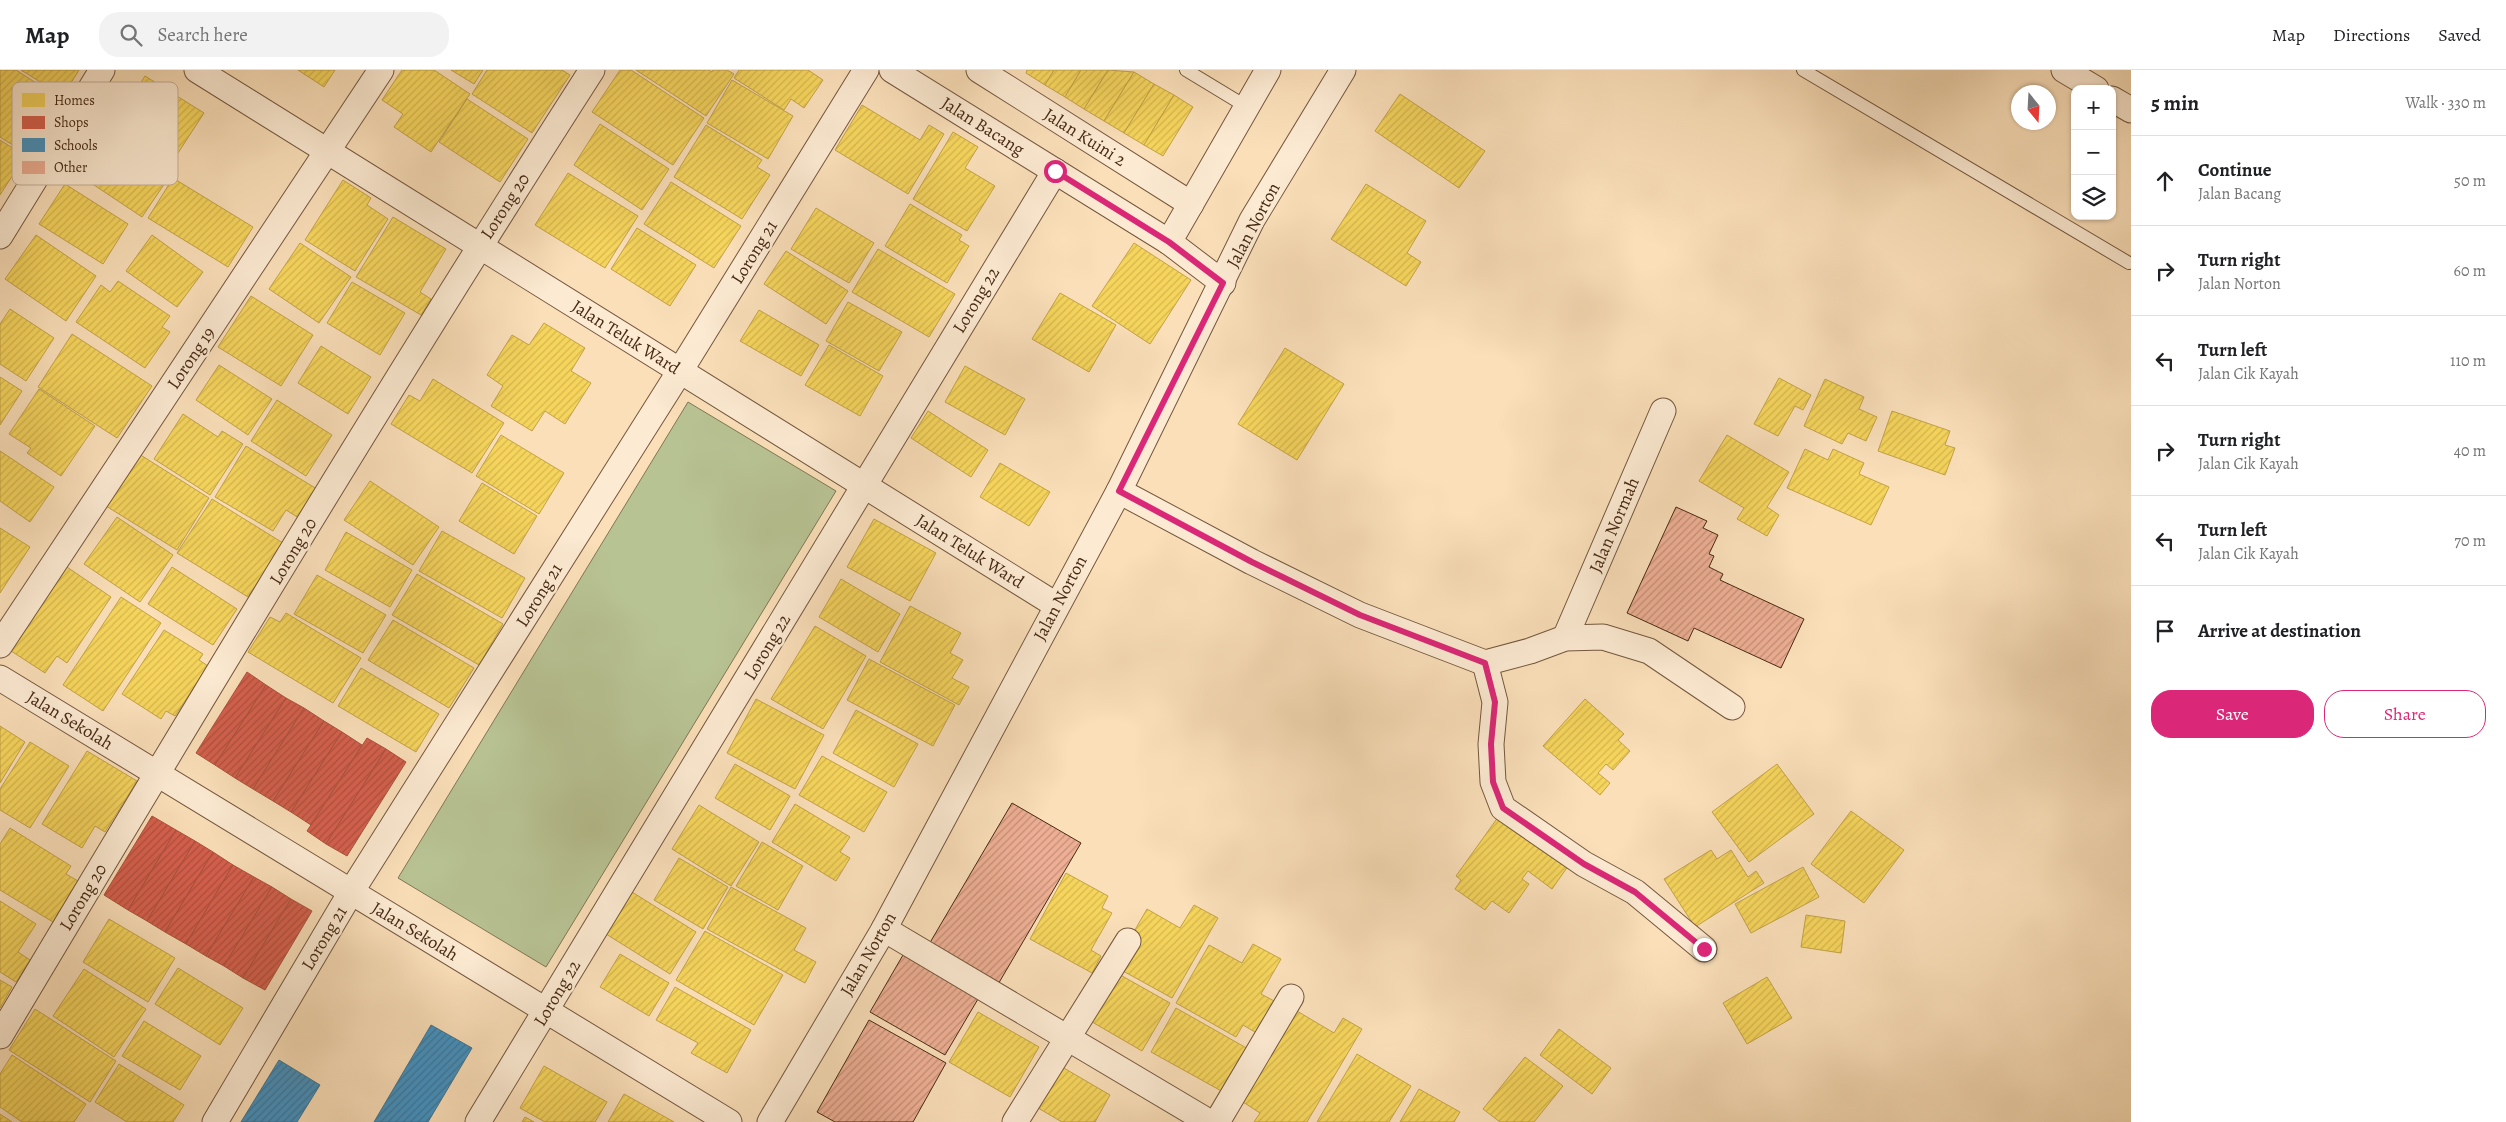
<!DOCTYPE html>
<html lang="en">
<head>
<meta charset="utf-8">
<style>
  :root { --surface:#fff; --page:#f2f2f2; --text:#202124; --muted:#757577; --line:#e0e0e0; --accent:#db2777 }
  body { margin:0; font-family:Alegreya,serif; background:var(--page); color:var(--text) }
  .controls { position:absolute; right:15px; top:15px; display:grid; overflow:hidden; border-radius:10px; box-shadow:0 1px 4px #0004 }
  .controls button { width:45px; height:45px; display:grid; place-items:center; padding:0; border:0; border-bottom:1px solid var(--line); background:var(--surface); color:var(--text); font:25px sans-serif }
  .compass { position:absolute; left:2011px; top:15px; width:45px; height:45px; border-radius:50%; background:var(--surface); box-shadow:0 1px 4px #0004; rotate:162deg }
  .stop { position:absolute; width:15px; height:15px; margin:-11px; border:4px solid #db2777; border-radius:50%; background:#fff }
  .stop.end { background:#db2777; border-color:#fff; box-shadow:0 1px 5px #0008 }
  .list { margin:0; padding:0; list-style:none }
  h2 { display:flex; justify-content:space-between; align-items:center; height:65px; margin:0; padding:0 20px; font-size:21px }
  h2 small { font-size:16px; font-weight:400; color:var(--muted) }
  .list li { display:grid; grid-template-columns:32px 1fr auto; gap:15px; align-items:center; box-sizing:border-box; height:90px; padding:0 20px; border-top:1px solid var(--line) }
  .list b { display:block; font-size:19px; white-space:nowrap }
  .list p { margin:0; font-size:16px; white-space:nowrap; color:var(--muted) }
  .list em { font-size:16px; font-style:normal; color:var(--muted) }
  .actions { display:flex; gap:10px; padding:15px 20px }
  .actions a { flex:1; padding:11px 0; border:1px solid var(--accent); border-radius:20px; text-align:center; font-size:18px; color:var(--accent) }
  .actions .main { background:var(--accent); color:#fff }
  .icon { flex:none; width:28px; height:28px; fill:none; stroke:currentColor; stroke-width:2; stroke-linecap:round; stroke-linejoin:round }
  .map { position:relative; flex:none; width:2131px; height:1052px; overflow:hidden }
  header { display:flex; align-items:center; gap:30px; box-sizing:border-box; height:70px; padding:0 25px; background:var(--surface); border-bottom:1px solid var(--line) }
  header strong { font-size:24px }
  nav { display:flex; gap:28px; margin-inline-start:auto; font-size:18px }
  .search { width:350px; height:45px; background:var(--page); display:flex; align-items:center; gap:12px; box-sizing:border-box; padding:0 18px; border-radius:20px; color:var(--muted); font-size:19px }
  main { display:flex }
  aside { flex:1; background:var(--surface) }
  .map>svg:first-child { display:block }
</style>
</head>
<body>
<header>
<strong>Map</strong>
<div class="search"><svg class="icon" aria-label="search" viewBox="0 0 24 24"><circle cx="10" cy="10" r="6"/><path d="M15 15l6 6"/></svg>Search here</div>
<nav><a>Map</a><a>Directions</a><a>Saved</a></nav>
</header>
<main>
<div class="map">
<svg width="2131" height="1052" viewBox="0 0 2131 1052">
  <defs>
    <pattern id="homes-hatch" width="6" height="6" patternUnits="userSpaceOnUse" patternTransform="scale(1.25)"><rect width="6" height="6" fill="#f6d55c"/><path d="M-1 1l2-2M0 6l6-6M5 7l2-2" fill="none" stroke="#d4b74f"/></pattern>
    <pattern id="shops-hatch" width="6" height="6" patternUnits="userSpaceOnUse" patternTransform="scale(1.25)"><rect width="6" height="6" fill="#d6604d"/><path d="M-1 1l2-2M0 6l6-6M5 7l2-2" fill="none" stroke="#af4f3f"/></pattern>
    <pattern id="schools-hatch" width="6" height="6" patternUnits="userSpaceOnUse" patternTransform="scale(1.25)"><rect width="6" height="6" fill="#4393c3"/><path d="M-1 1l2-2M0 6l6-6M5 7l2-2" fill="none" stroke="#3a789d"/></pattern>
    <pattern id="building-hatch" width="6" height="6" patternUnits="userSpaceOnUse" patternTransform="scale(1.25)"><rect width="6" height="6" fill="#eeaf94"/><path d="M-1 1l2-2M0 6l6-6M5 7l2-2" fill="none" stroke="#c38f78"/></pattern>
  </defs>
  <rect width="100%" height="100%" fill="#fadfb9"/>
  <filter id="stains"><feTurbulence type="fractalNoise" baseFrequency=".004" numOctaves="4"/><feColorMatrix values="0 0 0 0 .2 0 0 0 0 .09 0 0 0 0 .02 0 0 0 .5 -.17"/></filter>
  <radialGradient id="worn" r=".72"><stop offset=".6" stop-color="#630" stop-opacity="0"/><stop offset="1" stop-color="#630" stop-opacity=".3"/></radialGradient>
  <polygon fill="#b8c394" stroke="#807654" points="688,332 836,421 546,897 398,808"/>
  <g fill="url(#homes-hatch)" stroke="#c2a246">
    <polygon points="0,0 16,0 62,30 27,84 0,67"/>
    <polygon points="21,0 79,0 63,26"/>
    <polygon points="298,0 335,0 324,17"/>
    <polygon points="402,0 434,0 470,24 431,82 394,57 403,44 382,30"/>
    <polygon points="451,0 483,0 474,14"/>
    <polygon points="487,0 562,0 570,5 532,63 472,24"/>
    <polygon points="620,0 631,0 704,48 673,95 592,42"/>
    <polygon points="636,0 709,0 712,2 713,0 727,0 734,4 706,46"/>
    <polygon points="739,0 808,0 823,10 804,38 791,29 784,40 734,8"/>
    <polygon points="1027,0 1054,0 1045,15 1026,3"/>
    <polygon points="1054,0 1081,0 1065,27 1045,15"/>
    <polygon points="1081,0 1108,0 1084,39 1065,27"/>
    <polygon points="1108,0 1134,2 1104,51 1084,39"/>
    <polygon points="1134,2 1154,14 1124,63 1104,51"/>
    <polygon points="145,6 204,43 176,86 118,49"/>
    <polygon points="732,10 793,46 768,89 707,53"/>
    <polygon points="1154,14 1174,25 1144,75 1124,63"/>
    <polygon points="1400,24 1485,81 1459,118 1375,61"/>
    <polygon points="1174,25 1193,37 1163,86 1144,75"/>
    <polygon points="467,29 528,69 500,112 439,72"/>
    <polygon points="862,35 920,70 929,55 944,64 908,124 835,80"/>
    <polygon points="600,54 669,99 642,140 574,95"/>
    <polygon points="706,55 762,90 757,97 770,105 742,149 674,107"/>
    <polygon points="102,58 171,104 142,147 73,101"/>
    <polygon points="953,62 978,77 965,98 995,116 967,161 913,129"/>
    <polygon points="0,70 25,86 0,125"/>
    <polygon points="568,103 638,146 605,198 535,155"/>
    <polygon points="173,108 253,157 228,197 148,148"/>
    <polygon points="343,110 371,128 367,135 388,149 355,201 305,170"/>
    <polygon points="671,112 741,156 714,198 644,154"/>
    <polygon points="65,114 128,154 103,194 39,154"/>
    <polygon points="1366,114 1426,151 1407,183 1421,192 1406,216 1331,169"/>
    <polygon points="910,134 962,165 959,170 969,176 947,213 885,176"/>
    <polygon points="816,138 874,173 849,213 791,179"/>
    <polygon points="393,147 446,179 420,222 431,229 421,245 356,207"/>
    <polygon points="637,158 696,195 670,236 611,199"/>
    <polygon points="36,165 96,206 66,251 5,209"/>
    <polygon points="152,165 203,202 177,237 126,201"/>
    <polygon points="300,173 351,207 319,253 269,219"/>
    <polygon points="1134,173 1191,210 1150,274 1092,236"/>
    <polygon points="878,179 955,224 929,267 852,222"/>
    <polygon points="786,181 848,221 826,254 764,214"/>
    <polygon points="118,211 170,246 162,257 170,262 145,298 76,252 101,215 110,222"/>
    <polygon points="352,212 405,243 380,285 327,253"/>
    <polygon points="1060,223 1116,255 1089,302 1032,269"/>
    <polygon points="251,226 313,265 281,316 218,277"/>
    <polygon points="848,232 902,262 879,301 826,271"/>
    <polygon points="10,239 54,268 26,311 0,294 0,254"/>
    <polygon points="759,240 819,275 801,306 740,271"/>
    <polygon points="544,253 585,278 571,301 591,313 565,354 545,341 532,361 491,336 503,316 487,305 512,265 529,275"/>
    <polygon points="72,264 152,316 117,368 38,317"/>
    <polygon points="829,275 883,306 860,346 805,315"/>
    <polygon points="321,276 371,307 348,344 298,313"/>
    <polygon points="1285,278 1344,314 1297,390 1238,354"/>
    <polygon points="219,295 272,329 248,365 196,330"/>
    <polygon points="965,296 1025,329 1005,365 945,332"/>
    <polygon points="0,307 22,321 0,355"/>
    <polygon points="1779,308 1811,325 1803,340 1795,336 1778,366 1754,354"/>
    <polygon points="433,309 504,353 472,403 391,354 409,325 420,331"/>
    <polygon points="1825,309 1864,327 1859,339 1877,347 1866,371 1848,363 1842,374 1804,356"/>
    <polygon points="39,319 95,356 61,406 27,383 31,378 9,364"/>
    <polygon points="277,330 332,365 306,406 251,371"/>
    <polygon points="928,341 988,380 971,407 911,368"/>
    <polygon points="1892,341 1950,361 1945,375 1955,378 1945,405 1878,381"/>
    <polygon points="183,344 218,367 222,361 243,374 210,425 154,389"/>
    <polygon points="501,365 564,403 539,444 476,406"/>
    <polygon points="1727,365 1789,402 1767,437 1779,445 1767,466 1737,449 1744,438 1699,411"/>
    <polygon points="246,376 317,419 299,448 286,440 273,461 215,427"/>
    <polygon points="1805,379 1828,390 1833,379 1864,393 1859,404 1889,417 1871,455 1787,418"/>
    <polygon points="0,381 54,417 30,452 0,431"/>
    <polygon points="139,384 209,428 177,480 106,436"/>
    <polygon points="1000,393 1050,422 1029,456 980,427"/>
    <polygon points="370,411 439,457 413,495 344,450"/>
    <polygon points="482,413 537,446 514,484 459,451"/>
    <polygon points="212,429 283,473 248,527 177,483"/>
    <polygon points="117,447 173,485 140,532 84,494"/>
    <polygon points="874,449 936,483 910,531 847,497"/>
    <polygon points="0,458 30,477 0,523"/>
    <polygon points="442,461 525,508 502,548 419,501"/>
    <polygon points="346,462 412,500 390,537 325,500"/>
    <polygon points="64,495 111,527 67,593 57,586 45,603 8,579"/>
    <polygon points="172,497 237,539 213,575 148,534"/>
    <polygon points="417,504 503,554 479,595 392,545"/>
    <polygon points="317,505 386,545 363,583 294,544"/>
    <polygon points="841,509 900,544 878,582 819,547"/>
    <polygon points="121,527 161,553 103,641 63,615"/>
    <polygon points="910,536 961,563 950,583 963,590 952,608 969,617 959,635 880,592"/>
    <polygon points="286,543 361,588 333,633 248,582 270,547 280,552"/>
    <polygon points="393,550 474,598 449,638 368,590"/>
    <polygon points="815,556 866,586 823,659 771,629"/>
    <polygon points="164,560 203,584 199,590 208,596 175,646 166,641 161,649 122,624"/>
    <polygon points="869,589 955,635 933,676 847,630"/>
    <polygon points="361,598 439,644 416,682 338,636"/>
    <polygon points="756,629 824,665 795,719 727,683"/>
    <polygon points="1585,629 1624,664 1618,670 1630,681 1613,700 1606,694 1598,703 1610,713 1600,725 1543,676"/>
    <polygon points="856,640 918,674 894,717 833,683"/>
    <polygon points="0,656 25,672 0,713"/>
    <polygon points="30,672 69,696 30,758 0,740 0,719"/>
    <polygon points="87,681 137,711 105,762 95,756 82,778 42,754"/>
    <polygon points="822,686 887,722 864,762 799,725"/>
    <polygon points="735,694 790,726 770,760 715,728"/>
    <polygon points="1777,694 1814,744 1749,792 1712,742"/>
    <polygon points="795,734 850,767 840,782 850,788 836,811 772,772"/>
    <polygon points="699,735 759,772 731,816 672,779"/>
    <polygon points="1851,741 1904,780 1864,833 1811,794"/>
    <polygon points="1501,743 1571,792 1552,819 1528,801 1522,809 1529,814 1509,843 1492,831 1485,840 1455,819 1461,810 1456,806"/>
    <polygon points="10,758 71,796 66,804 78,811 53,852 0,820 0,774"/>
    <polygon points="762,772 803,796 778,840 736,816"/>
    <polygon points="1711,780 1717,789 1731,780 1748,807 1756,801 1764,813 1695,857 1664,809"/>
    <polygon points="679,788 728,817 703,859 654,830"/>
    <polygon points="1803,797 1819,827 1751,863 1735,834"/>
    <polygon points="1066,803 1108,826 1102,838 1112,843 1091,880 1101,886 1092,903 1030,869"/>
    <polygon points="624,817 696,862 670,904 598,859"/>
    <polygon points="731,817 806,858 794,880 816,892 805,913 707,859"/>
    <polygon points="0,831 36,854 18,882 30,890 16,912 0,902"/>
    <polygon points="1194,835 1218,848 1172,928 1114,896 1147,839 1180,858"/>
    <polygon points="1806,845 1845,851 1841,883 1801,877"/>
    <polygon points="109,849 175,888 148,932 83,892"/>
    <polygon points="705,861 783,905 754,955 676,910"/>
    <polygon points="1253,874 1281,889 1261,924 1278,933 1260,965 1243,955 1236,967 1176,933 1209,875 1242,893"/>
    <polygon points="620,884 669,913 649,946 600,917"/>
    <polygon points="178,898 243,938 220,975 155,934"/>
    <polygon points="84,899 146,939 114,987 53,946"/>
    <polygon points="1115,902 1170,933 1142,981 1087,949"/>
    <polygon points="1767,907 1792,948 1747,974 1723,933"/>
    <polygon points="0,910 12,917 0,938"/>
    <polygon points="675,917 751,960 727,1003 691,983 698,973 656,950"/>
    <polygon points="1176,938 1250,980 1225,1023 1151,982"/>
    <polygon points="35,939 116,991 90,1032 9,980"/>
    <polygon points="1297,941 1334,963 1343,948 1362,959 1307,1052 1254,1052 1260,1043 1243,1032"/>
    <polygon points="978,942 1039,977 1010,1027 949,992"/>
    <polygon points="144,951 201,986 180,1020 122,986"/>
    <polygon points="1559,959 1611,998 1592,1024 1540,985"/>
    <polygon points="1357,984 1411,1016 1389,1052 1317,1052"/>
    <polygon points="12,985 86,1034 74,1052 22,1052 0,1037 0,1004"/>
    <polygon points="1525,987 1563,1016 1534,1052 1500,1052 1483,1039"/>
    <polygon points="119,994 184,1035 173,1052 127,1052 95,1032"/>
    <polygon points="1057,994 1110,1025 1095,1052 1062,1052 1033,1035"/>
    <polygon points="544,996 607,1032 595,1052 545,1052 520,1038"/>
    <polygon points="1419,1019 1460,1042 1454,1052 1400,1052"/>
    <polygon points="624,1024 674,1052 608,1052"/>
    <polygon points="0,1044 12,1052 0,1052"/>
    <polygon points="525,1047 534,1052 522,1052"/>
  </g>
  <g fill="url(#shops-hatch)" stroke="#ab503c">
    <polygon points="247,602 266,615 215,695 196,683"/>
    <polygon points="266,615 286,628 235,708 215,695"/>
    <polygon points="286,628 304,638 253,719 235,708"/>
    <polygon points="304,638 324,651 273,731 253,719"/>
    <polygon points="324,651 342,662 291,742 273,731"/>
    <polygon points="342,662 362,675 311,755 291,742"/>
    <polygon points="367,668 386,679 326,774 307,761"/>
    <polygon points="386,679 406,692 347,786 326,774"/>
    <polygon points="152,746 176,760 128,840 104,825"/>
    <polygon points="176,760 195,771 147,851 128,840"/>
    <polygon points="195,771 213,782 165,862 147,851"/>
    <polygon points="213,782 233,795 186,874 165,862"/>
    <polygon points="233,795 254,807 206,886 186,874"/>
    <polygon points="254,807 272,817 224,896 206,886"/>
    <polygon points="272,817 291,829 243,908 224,896"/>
    <polygon points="291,829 312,841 265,920 243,908"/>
  </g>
  <g fill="url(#schools-hatch)" stroke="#44748e">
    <polygon points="431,955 472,978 428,1052 374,1052"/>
    <polygon points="279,990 320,1015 297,1052 241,1052"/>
  </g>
  <g fill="url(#building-hatch)" stroke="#472a14">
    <polygon points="1676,437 1707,451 1703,458 1718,465 1709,484 1714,486 1709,497 1723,504 1720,510 1804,549 1781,598 1694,558 1688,571 1627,543"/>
    <polygon points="1012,733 1081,773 997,916 928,876"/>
    <polygon points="903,885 978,929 945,985 870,942"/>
    <polygon points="869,950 946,993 913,1052 835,1052 817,1042"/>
  </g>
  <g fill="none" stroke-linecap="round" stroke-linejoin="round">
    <defs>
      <g id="service">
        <polyline points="1186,0 1247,37"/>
        <polyline points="1803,0 2129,193"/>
      </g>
      <g id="minor">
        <polyline points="197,0 1056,535"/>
        <polyline points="892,0 1169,172 1223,213"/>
        <polyline points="979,0 1191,134"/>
        <polyline points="2064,0 2096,19"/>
        <polyline points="2112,29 2131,40"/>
        <polyline points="0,166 102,0"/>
        <polyline points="1169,172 1268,0"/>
        <polyline points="1119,421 1252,492 1360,545 1485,593 1530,581 1565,568 1603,567 1649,581 1732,637"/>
        <polyline points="1565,568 1663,341"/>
        <polyline points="0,575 381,0"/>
        <polyline points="1485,593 1495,632 1491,674 1493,712 1503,738 1584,794 1635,822 1704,879"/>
        <polyline points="0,608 729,1052"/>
        <polyline points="884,859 1209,1052"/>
        <path d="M0,966c194,-325 388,-648 592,-966"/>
        <polyline points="215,1052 351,822 680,301 866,0"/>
        <polyline points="478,1052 1055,101"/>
        <polyline points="770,1052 884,859 1119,421 1252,150 1343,0"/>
        <polyline points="1015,1052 1128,871"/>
        <polyline points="1217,1052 1291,927"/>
      </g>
    </defs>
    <use href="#service" stroke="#74573d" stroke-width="14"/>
    <use href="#minor" stroke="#74573d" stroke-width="27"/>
    <use href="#service" stroke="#fcead2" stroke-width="12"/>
    <use href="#minor" stroke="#fcead2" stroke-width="25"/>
  </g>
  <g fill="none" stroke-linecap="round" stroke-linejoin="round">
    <polyline stroke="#db2777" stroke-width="6" points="1055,101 1169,172 1223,213 1119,421 1252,492 1360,545 1485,593 1495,632 1491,674 1493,712 1503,738 1584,794 1635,822 1704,879"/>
  </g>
  <g text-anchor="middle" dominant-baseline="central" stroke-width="5" stroke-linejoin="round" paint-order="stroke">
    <g font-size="18" fill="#472a14" stroke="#fcead2">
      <text transform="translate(983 56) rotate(32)">Jalan Bacang</text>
      <text transform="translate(1085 67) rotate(32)">Jalan Kuini 2</text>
      <text transform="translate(505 136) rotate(-57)">Lorong 20</text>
      <text transform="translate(1253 155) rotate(-62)">Jalan Norton</text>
      <text transform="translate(754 182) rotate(-58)">Lorong 21</text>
      <text transform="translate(976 230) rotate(-59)">Lorong 22</text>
      <text transform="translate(626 267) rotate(32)">Jalan Teluk Ward</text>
      <text transform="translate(191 288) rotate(-56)">Lorong 19</text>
      <text transform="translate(1614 455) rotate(-67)">Jalan Normah</text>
      <text transform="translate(293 481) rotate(-59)">Lorong 20</text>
      <text transform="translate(970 481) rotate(32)">Jalan Teluk Ward</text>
      <text transform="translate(539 525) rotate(-58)">Lorong 21</text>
      <text transform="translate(1060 528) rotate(-62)">Jalan Norton</text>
      <text transform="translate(767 577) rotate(-59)">Lorong 22</text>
      <text transform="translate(70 650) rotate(31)">Jalan Sekolah</text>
      <text transform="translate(83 827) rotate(-59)">Lorong 20</text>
      <text transform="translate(415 861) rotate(31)">Jalan Sekolah</text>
      <text transform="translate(324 868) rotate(-59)">Lorong 21</text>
      <text transform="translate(868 884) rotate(-60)">Jalan Norton</text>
      <text transform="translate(557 923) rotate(-59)">Lorong 22</text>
    </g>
  </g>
  <rect x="12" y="12" width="166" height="103" rx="8" fill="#fcead2" stroke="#c6b099" stroke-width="1"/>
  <rect x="22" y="23" width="23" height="14" fill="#f6d55c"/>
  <rect x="22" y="46" width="23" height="13" fill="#d6604d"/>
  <rect x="22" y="68" width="23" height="14" fill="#4393c3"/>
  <rect x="22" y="91" width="23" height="13" fill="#eeaf94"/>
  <g font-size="14" fill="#472a14">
    <text x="54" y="35">Homes</text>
    <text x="54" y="57">Shops</text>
    <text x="54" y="80">Schools</text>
    <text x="54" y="102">Other</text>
  </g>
  <rect width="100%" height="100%" filter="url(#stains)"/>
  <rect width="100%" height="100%" fill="url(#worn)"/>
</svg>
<div class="controls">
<button>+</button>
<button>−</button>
<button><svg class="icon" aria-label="layers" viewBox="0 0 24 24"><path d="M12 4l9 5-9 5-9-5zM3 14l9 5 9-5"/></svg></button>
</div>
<svg class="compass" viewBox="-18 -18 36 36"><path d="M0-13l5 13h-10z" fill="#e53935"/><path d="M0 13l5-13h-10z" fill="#757577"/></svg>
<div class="stop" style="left:1055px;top:101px"></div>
<div class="stop end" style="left:1704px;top:879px"></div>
</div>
<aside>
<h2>5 min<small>Walk · 330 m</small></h2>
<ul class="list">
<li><svg class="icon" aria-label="ahead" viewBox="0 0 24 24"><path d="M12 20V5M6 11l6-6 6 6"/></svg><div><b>Continue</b><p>Jalan Bacang</p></div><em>50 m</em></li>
<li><svg class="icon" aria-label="right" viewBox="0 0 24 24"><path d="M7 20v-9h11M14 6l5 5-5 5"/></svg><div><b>Turn right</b><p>Jalan Norton</p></div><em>60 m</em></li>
<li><svg class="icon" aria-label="left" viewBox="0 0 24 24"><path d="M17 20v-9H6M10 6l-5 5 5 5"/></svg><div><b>Turn left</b><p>Jalan Cik Kayah</p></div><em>110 m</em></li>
<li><svg class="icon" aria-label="right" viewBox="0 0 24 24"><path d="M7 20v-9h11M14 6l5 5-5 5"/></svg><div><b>Turn right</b><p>Jalan Cik Kayah</p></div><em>40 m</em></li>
<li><svg class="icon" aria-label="left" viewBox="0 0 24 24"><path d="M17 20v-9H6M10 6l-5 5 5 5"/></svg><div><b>Turn left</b><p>Jalan Cik Kayah</p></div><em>70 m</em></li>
<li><svg class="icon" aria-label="arrive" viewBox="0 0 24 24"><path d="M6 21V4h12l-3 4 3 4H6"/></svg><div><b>Arrive at destination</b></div></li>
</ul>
<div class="actions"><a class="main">Save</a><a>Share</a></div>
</aside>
</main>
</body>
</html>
